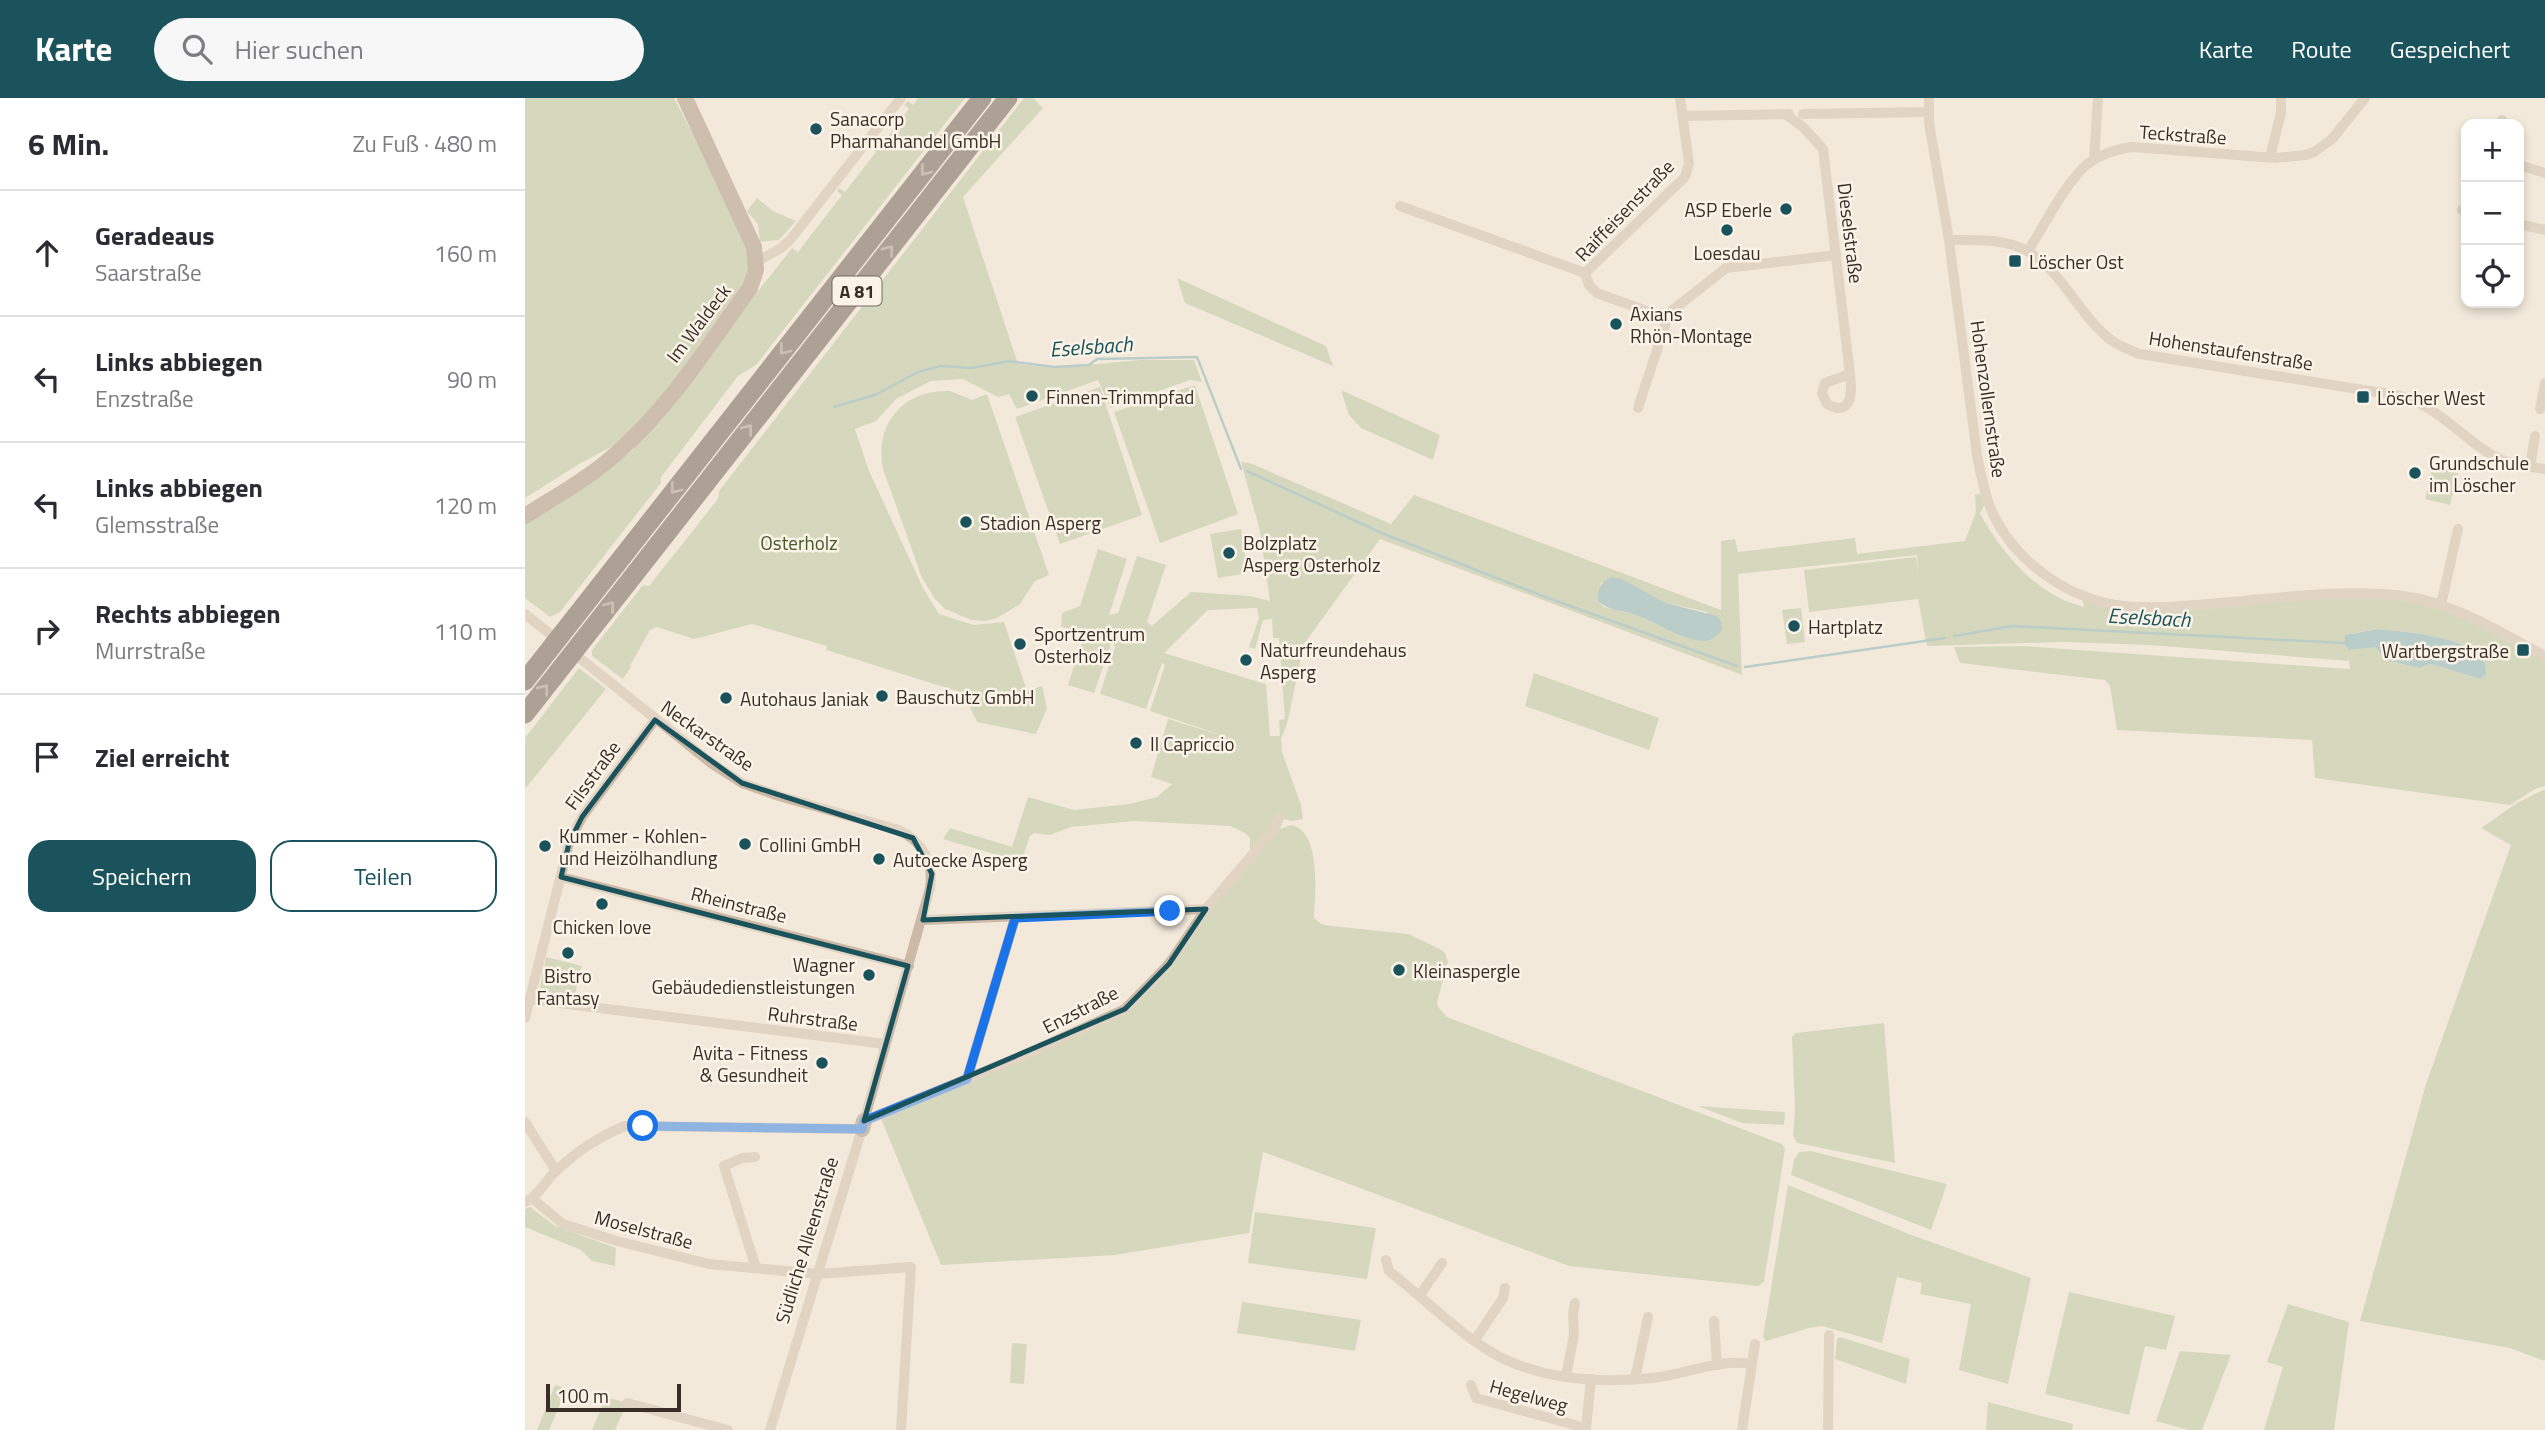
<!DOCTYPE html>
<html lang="de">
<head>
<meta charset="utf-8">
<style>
  :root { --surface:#fff; --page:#f7f7f7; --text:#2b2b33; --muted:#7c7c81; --line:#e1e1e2; --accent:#1a535c }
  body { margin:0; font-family:"Titillium Web",sans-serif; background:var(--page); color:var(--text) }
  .controls { position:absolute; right:21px; top:21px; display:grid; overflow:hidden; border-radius:14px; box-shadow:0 4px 10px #0003 }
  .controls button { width:63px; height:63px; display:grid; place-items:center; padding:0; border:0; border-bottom:2px solid var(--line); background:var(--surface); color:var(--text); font:35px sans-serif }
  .scale { position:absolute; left:21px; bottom:18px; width:135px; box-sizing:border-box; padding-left:7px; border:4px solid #382e27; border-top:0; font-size:19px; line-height:24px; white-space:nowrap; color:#382e27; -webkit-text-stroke:5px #fbf3e7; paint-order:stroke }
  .stop { position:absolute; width:21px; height:21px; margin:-16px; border:5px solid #1a73e8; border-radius:50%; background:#fff }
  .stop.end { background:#1a73e8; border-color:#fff; box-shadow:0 2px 7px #0008 }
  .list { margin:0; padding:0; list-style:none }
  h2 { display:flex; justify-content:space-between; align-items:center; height:91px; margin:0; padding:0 28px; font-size:30px }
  h2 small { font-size:23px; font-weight:400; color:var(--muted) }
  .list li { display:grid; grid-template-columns:46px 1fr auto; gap:21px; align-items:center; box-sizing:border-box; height:126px; padding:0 28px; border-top:2px solid var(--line) }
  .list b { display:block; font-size:26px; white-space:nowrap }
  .list p { margin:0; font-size:23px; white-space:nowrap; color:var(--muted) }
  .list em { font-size:23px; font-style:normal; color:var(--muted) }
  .actions { display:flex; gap:14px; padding:21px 28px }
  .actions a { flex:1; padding:16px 0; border:2px solid var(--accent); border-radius:21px; text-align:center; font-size:24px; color:var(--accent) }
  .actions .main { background:var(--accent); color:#fff }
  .icon { flex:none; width:38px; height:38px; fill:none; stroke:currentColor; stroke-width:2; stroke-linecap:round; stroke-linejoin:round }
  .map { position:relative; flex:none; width:2020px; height:1332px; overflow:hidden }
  header { display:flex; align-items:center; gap:42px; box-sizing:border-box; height:98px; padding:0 35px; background:var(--accent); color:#fff }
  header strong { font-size:33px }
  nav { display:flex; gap:38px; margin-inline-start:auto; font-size:24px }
  .search { width:490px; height:63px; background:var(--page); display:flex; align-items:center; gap:18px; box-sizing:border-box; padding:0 24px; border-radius:38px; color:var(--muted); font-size:26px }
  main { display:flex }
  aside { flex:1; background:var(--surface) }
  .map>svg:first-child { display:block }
</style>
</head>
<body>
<header>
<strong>Karte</strong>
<div class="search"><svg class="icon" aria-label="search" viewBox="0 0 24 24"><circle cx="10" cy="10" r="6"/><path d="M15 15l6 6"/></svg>Hier suchen</div>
<nav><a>Karte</a><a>Route</a><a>Gespeichert</a></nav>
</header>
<main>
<aside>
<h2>6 Min.<small>Zu Fuß · 480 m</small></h2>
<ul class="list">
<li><svg class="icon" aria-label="ahead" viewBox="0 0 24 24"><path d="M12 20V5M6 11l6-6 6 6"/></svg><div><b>Geradeaus</b><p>Saarstraße</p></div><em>160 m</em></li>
<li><svg class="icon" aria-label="left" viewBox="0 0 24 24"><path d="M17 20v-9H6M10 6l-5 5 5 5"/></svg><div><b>Links abbiegen</b><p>Enzstraße</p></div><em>90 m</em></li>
<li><svg class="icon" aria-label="left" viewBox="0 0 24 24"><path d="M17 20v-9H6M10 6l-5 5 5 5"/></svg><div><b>Links abbiegen</b><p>Glemsstraße</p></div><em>120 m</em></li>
<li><svg class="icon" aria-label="right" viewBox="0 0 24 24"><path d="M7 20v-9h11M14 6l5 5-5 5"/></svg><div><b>Rechts abbiegen</b><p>Murrstraße</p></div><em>110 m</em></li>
<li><svg class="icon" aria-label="arrive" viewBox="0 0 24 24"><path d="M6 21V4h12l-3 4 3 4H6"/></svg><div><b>Ziel erreicht</b></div></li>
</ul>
<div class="actions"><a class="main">Speichern</a><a>Teilen</a></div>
</aside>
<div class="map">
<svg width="2020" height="1332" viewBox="0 0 2020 1332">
  <rect width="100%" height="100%" fill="#f3e9db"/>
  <g fill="#b3c499" fill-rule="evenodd">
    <polygon points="0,0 149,0 203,103 225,153 226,176 137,300 105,339 56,365 0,400"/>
    <polygon points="393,0 440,0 231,267 213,278 136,379 136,385 35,514 25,519 0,500 0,427 107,353 267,150 273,154 317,97 312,93 314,90 320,94 351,54 346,49 349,47 354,50 384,11 379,7 383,3 388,7"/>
    <polygon points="499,0 508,0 518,10 438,99 493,266 528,270 615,262 669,262 677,284 665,282 585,310 573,282 492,311 484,296 473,299 438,281 406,283 371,301 351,323 330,331 344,373 398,490 414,516 449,527 479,524 502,593 517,588 522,610 511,636 452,624 438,595 301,552 302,548 227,526 169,541 132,529 125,532 105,568 106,569 98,581 67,558 67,552 118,487 124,488 193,401 194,393"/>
    <polygon points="232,100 248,113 271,123 254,142 235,144 233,126 222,113"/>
    <polygon points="652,180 801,248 808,268 660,205"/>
    <polygon points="670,287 713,416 635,445 589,314"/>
    <polygon points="575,289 617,417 535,446 490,319"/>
    <polygon points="816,292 915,337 908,362 836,330 824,317"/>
    <path d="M425,293l22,9 15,-6 62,181 -14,6 -15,23 -23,14 -11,3 -15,-1 -26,-11 -10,-10 -13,-21 -39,-109c-9,-46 21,-80 67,-78z"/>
    <path d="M716,364l9,1 141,61 23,-29 307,115v-69l14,-2 3,13 117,-14 2,16 108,-13 11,-29 -1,-17 10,-3v11l-5,11c24,41 56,81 104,93l-2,-12 42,11 230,-12 87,11 104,51v130l-10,3 -25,16 -195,-27 -3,-38 -195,-10 -7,-44 -5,-6 -145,-17 -6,-16 68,-1 328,23 -1,-8 -199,-16 -88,-3 -135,4 -9,-47 -109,13 -5,-42 112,-13 2,16 -1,-18 -179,19 4,101 -362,-136 -76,105 -17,80 -6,15 1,13 19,53 2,14 -11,2 -13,-3 -29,38v-18l-5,-5 -15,-7 -96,-5 -63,6 -21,8 -16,-2 -4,3 -9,26 -78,-23 7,-11 62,19 16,-50 46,13 55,-6 28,-7 15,-13 -21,-7 17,-58 62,19 -80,-27 15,-46 -3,-2 -16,46 -46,-15 15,-47 -3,-6 -18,52 -26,-8 17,-53 -24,-5 1,-14 18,-7 18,-57 29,10 -18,56 9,-2 19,-57 29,9 -19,57 5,4 39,-34 59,4 20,5 -10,-70zM1097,481l44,24 41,9 -6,29 -36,-13 -26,-12 -35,-9 -6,-6v-6l3,-12zM732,510l2,10 -10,29 6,2 8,-29 9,-1 1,19h6l6,81 -6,1 1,16h-10l-4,-52 -102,-31 44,-43zM1853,531c25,3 115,8 108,46l-6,4 -49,-15 -12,4 -33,-8 -11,-13h-5l-25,-12z"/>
    <polygon points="1908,368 1933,375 1925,407 1900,401"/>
    <polygon points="716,431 723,475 693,480 685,436"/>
    <polygon points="1276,510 1280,544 1262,546 1257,512"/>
    <polygon points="54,570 81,591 0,691 0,640"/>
    <polygon points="1009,575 1134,620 1124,652 1000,608"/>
    <polygon points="2020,691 2020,1263 1985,1250 1835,1223 1901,986 1986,747 1956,730 1992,705"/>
    <path d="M766,727c31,6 24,69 23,93l7,6 11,2 76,8 32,15 5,4 3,9 -11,40 2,6 8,9 335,127 3,5 -21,133 -6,4 -189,-20 -306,-114 -14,81 -134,22 -174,10 -61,-149 251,-113 75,-94 74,-80z"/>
    <polygon points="21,859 57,868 49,900 22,896 15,890"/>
    <polygon points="1359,925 1370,1065 1272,1045 1268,1037 1270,1012 1267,939 1271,935"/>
    <polygon points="1173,1008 1260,1014 1259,1027 1217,1025"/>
    <polygon points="1285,1053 1422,1086 1406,1132 1266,1077 1269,1062 1274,1054"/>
    <polygon points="1263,1087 1384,1136 1506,1180 1483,1286 1434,1272 1446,1206 1395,1196 1397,1185 1372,1179 1357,1245 1297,1228 1284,1230 1241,1243 1238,1239"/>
    <polygon points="5,1109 30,1128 91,1150 90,1168 67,1163 56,1152 0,1129 0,1111"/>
    <polygon points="730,1114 851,1130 842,1181 723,1165"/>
    <polygon points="1544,1194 1650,1218 1641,1252 1620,1248 1604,1317 1520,1296"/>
    <polygon points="717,1204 836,1222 830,1253 712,1235"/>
    <polygon points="1763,1206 1824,1224 1809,1332 1739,1332 1758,1269 1742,1264"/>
    <polygon points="1315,1239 1385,1261 1381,1286 1310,1261 1312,1241"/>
    <polygon points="487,1245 502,1246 499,1286 485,1285"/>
    <polygon points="1655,1253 1706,1257 1677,1332 1664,1332 1631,1323"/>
    <polygon points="30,1287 42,1290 24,1332 12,1332"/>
    <polygon points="81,1299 102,1305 90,1332 67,1332"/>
    <polygon points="1463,1304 1548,1326 1547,1332 1461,1332"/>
  </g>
  <g fill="#78acb2">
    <path d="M1087,479l10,2 44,24 51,13 5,7v7c-5,6 -11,11 -19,11 -22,-1 -48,-20 -68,-26 -13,-5 -27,-4 -37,-14 -1,-12 3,-20 14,-24z"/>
    <path d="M1853,531c26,3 115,8 108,46l-6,4 -49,-15 -12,4 -33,-8 -11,-13 -26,3 -5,-7 1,-8z"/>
  </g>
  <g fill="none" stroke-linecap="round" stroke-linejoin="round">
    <g stroke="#78acb2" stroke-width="2.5">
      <polyline points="309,309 350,297 393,274 415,268 447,270 484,263 529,269 564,267 572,261 672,259 716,371"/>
      <polyline points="722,373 859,436"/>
      <polyline points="859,436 1023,500 1212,568"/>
      <polyline points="1429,538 1487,528 1819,545"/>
      <polyline points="1220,569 1420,540"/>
    </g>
    <g stroke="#ccbaa6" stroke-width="10">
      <polyline points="1155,0 1164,65 1160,79 1060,175 1064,187 1072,195 1130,216 1144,215 1201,170 1311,157"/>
      <path d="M1404,0v25l20,117 28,215c4,20 8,42 17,61 24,48 76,84 130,90 28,3 56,0 85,-2 64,-5 131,-16 195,-8 51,7 97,37 141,60"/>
      <path d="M1260,16l18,13 20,22 27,225c2,17 3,44 -23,30l-5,-11 3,-10 25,-9"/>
      <polyline points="1278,16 1404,14"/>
      <polyline points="1158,18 1264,16"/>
      <polyline points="1976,26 1977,22"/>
      <polyline points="1745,59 1756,15 1756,0"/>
      <polyline points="1569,62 1573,0"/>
      <polyline points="1994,67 2020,75"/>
      <polyline points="875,108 1060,175"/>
      <polyline points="1937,112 1941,113"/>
      <polyline points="1994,126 2020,132"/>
      <path d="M1424,142c25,0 58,-2 80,12 35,22 50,63 82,88 9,7 19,10 29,14l261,42c40,11 65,48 101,64 13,5 29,7 43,9"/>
      <path d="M1503,153c16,-25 34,-62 55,-83 12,-12 33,-19 50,-21l143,11 29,-3 9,-3 18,-13 33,-41"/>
      <polyline points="231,164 256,150 265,142 376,0"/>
      <polyline points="1113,310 1144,215"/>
      <polyline points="2015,311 2020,285"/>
      <polyline points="2005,369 2010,338"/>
      <polyline points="1916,507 1933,431"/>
      <polyline points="0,516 34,543"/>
      <path d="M46,553l140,112 31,20 37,13 120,34c23,12 35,32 31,58l-66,233"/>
      <polyline points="36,779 384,868"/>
      <polyline points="398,822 681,811"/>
      <polyline points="3,901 360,946"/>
      <polyline points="0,920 44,745 57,719 130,622"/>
      <polyline points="442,981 490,820"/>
      <polyline points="339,1023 502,956 600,911 644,866 681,811 750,730 754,720"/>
      <polyline points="0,1024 31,1073"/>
      <polyline points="230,1059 217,1060 199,1068 231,1170"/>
      <polyline points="8,1101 38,1126 92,1143 184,1166 293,1176 386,1169 376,1332"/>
      <path d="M0,1104c13,-5 20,-21 31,-31 20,-19 44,-35 69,-45l237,3 -92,301"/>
      <path d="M861,1162l3,11c35,27 76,69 115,88 45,21 99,24 148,19 33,-3 66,-20 100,-14"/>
      <polyline points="895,1197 917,1165"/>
      <polyline points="1189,1223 1192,1267"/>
      <polyline points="950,1242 978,1200 980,1190"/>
      <polyline points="1041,1278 1049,1237 1048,1215 1050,1205"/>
      <polyline points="1110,1281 1123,1219"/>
      <polyline points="946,1287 951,1300 1061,1330 1066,1281"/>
      <polyline points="102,1305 203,1332"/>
      <polyline points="1217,1332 1230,1246"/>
      <polyline points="1303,1332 1304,1237"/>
    </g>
    <g stroke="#a08977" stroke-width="16">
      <path d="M0,418c31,-20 66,-39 93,-64 53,-46 91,-108 132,-164l6,-18 -2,-23 -69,-149"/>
      <polyline points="337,1031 339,1023"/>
    </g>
    <g stroke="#59483e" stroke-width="19">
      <polyline points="0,583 457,0"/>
      <polyline points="0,616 483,0"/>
    </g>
  </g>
  <defs><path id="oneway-chevron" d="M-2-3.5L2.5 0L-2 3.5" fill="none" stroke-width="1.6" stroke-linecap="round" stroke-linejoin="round" transform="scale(1.75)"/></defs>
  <g stroke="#9a8c82">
    <use href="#oneway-chevron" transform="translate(400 73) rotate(128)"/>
    <use href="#oneway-chevron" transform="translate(364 152) rotate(-52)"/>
    <use href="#oneway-chevron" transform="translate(259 252) rotate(128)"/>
    <use href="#oneway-chevron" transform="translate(223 331) rotate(-52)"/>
    <use href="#oneway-chevron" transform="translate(150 391) rotate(128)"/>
    <use href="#oneway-chevron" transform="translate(85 508) rotate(-52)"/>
    <use href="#oneway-chevron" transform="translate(19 591) rotate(-52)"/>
  </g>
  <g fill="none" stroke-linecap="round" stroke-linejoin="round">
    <polyline stroke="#1a73e8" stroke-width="9" points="118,1028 337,1031 339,1023 442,981 490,820 645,813"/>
  </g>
  <path d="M0 0H2020V1332H0ZM130,622l87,63 171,55 19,36 -9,46 283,-11 -37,55 -44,45 -261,112 44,-155 -347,-89 8,-34 13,-26z" fill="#f3e9db" fill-opacity=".55" fill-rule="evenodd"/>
  <path fill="none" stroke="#1a535c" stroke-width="5" stroke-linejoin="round" d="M130,622l87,63 171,55 19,36 -9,46 283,-11 -37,55 -44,45 -261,112 44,-155 -347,-89 8,-34 13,-26z"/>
  <g fill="#1a535c" stroke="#fbf3e7" stroke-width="2.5">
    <circle cx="291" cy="31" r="7"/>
    <circle cx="1261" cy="111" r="7"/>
    <circle cx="1202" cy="132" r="7"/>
    <rect x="1483" y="156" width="14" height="14" rx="3.5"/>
    <circle cx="1091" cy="226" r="7"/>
    <circle cx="507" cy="298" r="7"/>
    <rect x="1831" y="292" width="14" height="14" rx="3.5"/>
    <circle cx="1890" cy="375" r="7"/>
    <circle cx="441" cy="424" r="7"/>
    <circle cx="704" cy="455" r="7"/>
    <circle cx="1269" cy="528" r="7"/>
    <circle cx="495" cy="546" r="7"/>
    <rect x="1991" y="545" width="14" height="14" rx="3.5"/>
    <circle cx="721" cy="562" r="7"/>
    <circle cx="357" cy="598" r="7"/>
    <circle cx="201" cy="600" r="7"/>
    <circle cx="611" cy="645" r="7"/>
    <circle cx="220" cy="746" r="7"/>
    <circle cx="20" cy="748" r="7"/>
    <circle cx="354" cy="761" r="7"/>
    <circle cx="77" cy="806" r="7"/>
    <circle cx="43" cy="855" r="7"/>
    <circle cx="874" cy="872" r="7"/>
    <circle cx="344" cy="877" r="7"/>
    <circle cx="297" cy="965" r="7"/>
  </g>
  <g text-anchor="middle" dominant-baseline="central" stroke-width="5" stroke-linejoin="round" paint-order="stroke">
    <rect fill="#fbf3e7" stroke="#726961" stroke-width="2" x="307.5" y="178.5" width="49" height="29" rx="5"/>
    <g font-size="18" font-weight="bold" fill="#382e27">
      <text x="332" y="193">A 81</text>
    </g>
    <g font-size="19" fill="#382e27" stroke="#fbf3e7" text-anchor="start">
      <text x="305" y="20">Sanacorp<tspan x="305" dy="22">Pharmahandel GmbH</tspan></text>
      <text x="1247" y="111" text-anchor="end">ASP Eberle</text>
      <text x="1202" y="154" text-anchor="middle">Loesdau</text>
      <text x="1504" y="163">Löscher Ost</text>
      <text x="1105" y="215">Axians<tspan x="1105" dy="22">Rhön-Montage</tspan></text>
      <text x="521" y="298">Finnen-Trimmpfad</text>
      <text x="1852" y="299">Löscher West</text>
      <text x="1904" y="364">Grundschule<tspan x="1904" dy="22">im Löscher</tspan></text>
      <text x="455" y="424">Stadion Asperg</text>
      <text x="718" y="444">Bolzplatz<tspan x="718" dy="22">Asperg Osterholz</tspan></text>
      <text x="1283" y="528">Hartplatz</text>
      <text x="509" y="535">Sportzentrum<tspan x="509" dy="22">Osterholz</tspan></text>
      <text x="735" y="551">Naturfreundehaus<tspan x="735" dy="22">Asperg</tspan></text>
      <text x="1984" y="552" text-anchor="end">Wartbergstraße</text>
      <text x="371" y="598">Bauschutz GmbH</text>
      <text x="215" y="600">Autohaus Janiak</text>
      <text x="625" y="645">Il Capriccio</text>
      <text x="34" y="737">Kummer - Kohlen-<tspan x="34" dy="22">und Heizölhandlung</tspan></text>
      <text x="234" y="746">Collini GmbH</text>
      <text x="368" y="761">Autoecke Asperg</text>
      <text x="77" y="828" text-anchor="middle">Chicken love</text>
      <text x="330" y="866" text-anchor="end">Wagner<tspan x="330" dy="22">Gebäudedienstleistungen</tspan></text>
      <text x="888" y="872">Kleinaspergle</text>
      <text x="43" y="877" text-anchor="middle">Bistro<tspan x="43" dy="22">Fantasy</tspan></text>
      <text x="283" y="954" text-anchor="end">Avita - Fitness<tspan x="283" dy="22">&amp; Gesundheit</tspan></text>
    </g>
    <g font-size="19" fill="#382e27" stroke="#fbf3e7">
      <text transform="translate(1658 36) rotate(4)">Teckstraße</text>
      <text transform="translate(1099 112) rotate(-46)">Raiffeisenstraße</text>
      <text transform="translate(1326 135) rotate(83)">Dieselstraße</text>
      <text transform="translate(173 225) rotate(-53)">Im Waldeck</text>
      <text transform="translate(1706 252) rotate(9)">Hohenstaufenstraße</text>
      <text transform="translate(1464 301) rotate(82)">Hohenzollernstraße</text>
      <text transform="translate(183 637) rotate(35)">Neckarstraße</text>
      <text transform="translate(67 677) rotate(-54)">Filsstraße</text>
      <text transform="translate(214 806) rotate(14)">Rheinstraße</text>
      <text transform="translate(555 911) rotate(-27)">Enzstraße</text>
      <text transform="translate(288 920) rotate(7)">Ruhrstraße</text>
      <text transform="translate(119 1131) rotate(15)">Moselstraße</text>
      <text transform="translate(281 1142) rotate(-73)">Südliche Alleenstraße</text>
      <text transform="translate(1004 1297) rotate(15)">Hegelweg</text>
    </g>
    <g font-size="19" fill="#445829" stroke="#fbf3e7">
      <text x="274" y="444">Osterholz</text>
    </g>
    <g font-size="21" font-style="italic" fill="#1a535c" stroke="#fbf3e7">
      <text transform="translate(566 248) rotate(-4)">Eselsbach</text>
      <text transform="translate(1624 519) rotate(3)">Eselsbach</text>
    </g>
  </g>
</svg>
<div class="controls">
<button>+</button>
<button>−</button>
<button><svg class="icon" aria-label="locate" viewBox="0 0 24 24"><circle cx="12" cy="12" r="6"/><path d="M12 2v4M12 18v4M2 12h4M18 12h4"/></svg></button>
</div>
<div class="scale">100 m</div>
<div class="stop" style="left:118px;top:1028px"></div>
<div class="stop end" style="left:645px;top:813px"></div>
</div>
</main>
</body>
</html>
